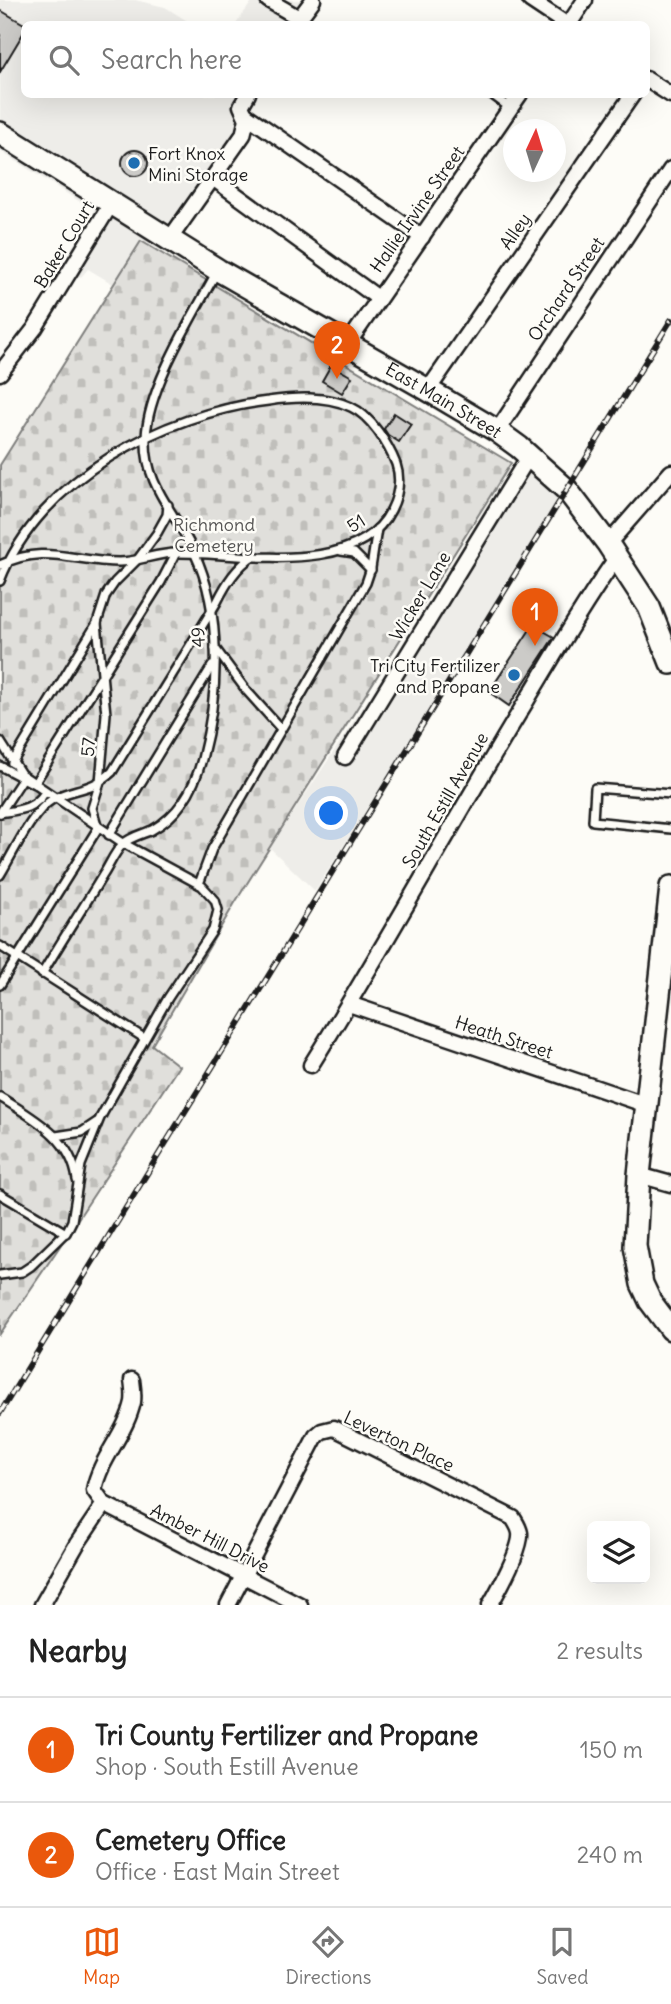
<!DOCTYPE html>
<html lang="en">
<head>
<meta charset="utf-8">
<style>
  :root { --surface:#fff; --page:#f2f2f2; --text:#222; --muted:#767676; --line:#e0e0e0; --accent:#ea580c }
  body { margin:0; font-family:Delius,sans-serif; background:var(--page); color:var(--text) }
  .controls { position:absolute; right:21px; bottom:21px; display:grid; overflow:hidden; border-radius:10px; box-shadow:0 7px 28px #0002 }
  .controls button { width:63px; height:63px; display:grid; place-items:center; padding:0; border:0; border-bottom:2px solid var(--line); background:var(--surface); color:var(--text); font:35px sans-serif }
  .compass { position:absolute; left:503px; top:119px; width:63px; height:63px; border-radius:50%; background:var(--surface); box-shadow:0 7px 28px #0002; rotate:4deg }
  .you { position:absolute; left:332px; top:814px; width:24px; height:24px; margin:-18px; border:5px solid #fff; border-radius:50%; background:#1a73e8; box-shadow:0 0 0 10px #1a73e833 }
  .badge { display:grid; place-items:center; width:46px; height:46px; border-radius:50%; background:var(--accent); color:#fff; font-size:23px; font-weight:700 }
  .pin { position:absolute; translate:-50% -58px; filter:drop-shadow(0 2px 4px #0008) }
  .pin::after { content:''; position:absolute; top:37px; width:24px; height:21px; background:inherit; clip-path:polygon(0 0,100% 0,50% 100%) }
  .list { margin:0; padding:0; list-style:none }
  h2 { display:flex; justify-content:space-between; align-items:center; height:91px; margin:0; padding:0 28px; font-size:30px }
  h2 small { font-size:23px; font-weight:400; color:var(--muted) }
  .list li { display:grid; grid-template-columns:46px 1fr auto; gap:21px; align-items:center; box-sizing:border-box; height:105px; padding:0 28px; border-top:2px solid var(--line) }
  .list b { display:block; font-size:26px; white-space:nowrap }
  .list p { margin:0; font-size:23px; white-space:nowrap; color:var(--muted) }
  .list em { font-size:23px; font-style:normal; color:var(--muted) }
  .icon { flex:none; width:38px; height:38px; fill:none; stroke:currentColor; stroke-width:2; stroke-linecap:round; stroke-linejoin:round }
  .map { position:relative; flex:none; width:671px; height:1605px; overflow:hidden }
  .search { position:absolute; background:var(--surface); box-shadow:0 7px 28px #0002; left:21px; right:21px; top:21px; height:77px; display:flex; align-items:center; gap:18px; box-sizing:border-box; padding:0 24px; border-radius:10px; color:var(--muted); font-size:26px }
  .sheet { height:301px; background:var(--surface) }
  nav { display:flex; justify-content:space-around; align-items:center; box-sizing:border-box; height:98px; border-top:2px solid var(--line); background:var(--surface); font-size:19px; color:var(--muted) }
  nav a { display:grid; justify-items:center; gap:4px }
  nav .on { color:var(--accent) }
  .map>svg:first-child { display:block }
</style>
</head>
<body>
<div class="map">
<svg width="671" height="1605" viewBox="0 0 671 1605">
  <defs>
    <pattern id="cemetery-stones" width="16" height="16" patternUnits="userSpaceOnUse" patternTransform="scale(1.75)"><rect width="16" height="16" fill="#e0dfdb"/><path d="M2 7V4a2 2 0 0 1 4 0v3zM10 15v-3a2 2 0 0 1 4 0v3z" fill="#c0bfbb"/></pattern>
  </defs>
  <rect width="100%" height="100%" fill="#fdfcf7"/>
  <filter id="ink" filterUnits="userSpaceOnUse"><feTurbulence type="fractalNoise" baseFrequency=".0143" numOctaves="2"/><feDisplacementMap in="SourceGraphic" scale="14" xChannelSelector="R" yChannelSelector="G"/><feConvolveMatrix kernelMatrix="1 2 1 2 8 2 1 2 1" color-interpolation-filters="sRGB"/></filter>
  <g filter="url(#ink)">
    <g fill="#eeede9">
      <polygon points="0,0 135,0 165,7 192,24 24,24 24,94 258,95 155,250 141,241 113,284 88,269 81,277 66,268 96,212 0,151"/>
      <polygon points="253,0 323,0 306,24 236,24"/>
      <polygon points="529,456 567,490 315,891 270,848"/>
    </g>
    <polygon fill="url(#cemetery-stones)" stroke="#7e7e7c" stroke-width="2" points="141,241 511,463 236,901 152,1045 179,1066 60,1246 0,1334 0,465"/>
    <g fill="#cccbc8" stroke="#1c1c1c" stroke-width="2">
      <polygon points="0,10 24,24 24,32 0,72"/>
      <circle cx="135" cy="163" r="13"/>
      <polygon points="331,365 352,377 342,393 322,381"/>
      <polygon points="394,413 411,424 399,442 388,435 384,429"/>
      <polygon points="533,625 554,637 509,706 489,692"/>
    </g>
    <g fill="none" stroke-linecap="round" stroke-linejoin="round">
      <defs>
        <g id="service">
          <polyline points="491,94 510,108"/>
          <polyline points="341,551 354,553 371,570"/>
          <path d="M0,565c46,-22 72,-3 119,-3 19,0 38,-9 57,-9 63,-1 181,26 215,-43 7,-14 10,-31 5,-46 -8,-20 -25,-48 -45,-57 -25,-12 -56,-10 -83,-6 -105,13 -228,77 -268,180"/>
          <polyline points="215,648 246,690 281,729"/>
          <polyline points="0,741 21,774 123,843 202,886 215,900 218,910 213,930 168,998 100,1118 81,1165 72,1221 67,1231 31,1266 22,1272 0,1275"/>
          <polyline points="12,763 97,623"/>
          <polyline points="0,766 34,784 161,582 176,553"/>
          <polyline points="671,794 595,788 593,821 671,829"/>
          <path d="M0,813c18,-3 35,-4 45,-21"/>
          <polyline points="0,813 23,778"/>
          <polyline points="109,835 212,666"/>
          <path d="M0,875c13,-21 32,-64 53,-76 22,-12 37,-7 59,-27l105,-170c10,-20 19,-34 37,-47"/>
          <polyline points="199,884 212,849 366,583 371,568 377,529"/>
          <polyline points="0,946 144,1038"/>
          <path d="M42,974c20,-34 41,-66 61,-99 6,-9 12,-24 20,-31 7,-7 20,-10 29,-14 27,-15 42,-41 50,-71 17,-64 21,-146 -8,-207 -19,-41 -50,-66 -48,-115 2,-50 46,-119 70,-164"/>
          <polyline points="0,985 98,828 92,808 100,782 106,714 97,623 106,595 115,582 138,559 157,533 167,515 168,505"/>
          <path d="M0,1097c33,21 72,41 77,83"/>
          <polyline points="56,1136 82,1132 97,1122"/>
          <polyline points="0,1194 66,1233"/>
        </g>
        <g id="minor">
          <polyline points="268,0 299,18"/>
          <polyline points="530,0 566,24"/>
          <polyline points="295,24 313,0"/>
          <polyline points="569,24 585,0"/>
          <polyline points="646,79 671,95"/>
          <polyline points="246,115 422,237"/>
          <polyline points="213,178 378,298"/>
          <polyline points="169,240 243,135 247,119 241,106 248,94"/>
          <polyline points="347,345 520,94"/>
          <polyline points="0,373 35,328 111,204"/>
          <polyline points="428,390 633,94"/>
          <polyline points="497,431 671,169"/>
          <polyline points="608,544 671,472"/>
          <polyline points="345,757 529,456"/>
          <polyline points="349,1004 647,1105"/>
          <path d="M311,1065c75,-120 142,-244 216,-365 29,-48 57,-97 90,-143"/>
          <polyline points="639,1175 671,1184"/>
          <path d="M132,1380c1,7 2,15 1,22 -7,32 -33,56 -39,88l10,14 196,101"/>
          <polyline points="42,1605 77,1544 104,1504"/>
          <path d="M228,1605l88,-169 6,-5 12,-3 179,90c3,5 6,9 7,15 2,15 -22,58 -30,72"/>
        </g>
        <g id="primary">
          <path id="s1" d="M0,133l218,137 210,120 69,41 22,16 48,43 41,54 41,63 22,56"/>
          <polyline points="671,887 639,1175 635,1246 642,1284 650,1301 671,1329"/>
        </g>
      </defs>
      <use href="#service" stroke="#1c1c1c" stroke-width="12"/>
      <use href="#minor" stroke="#1c1c1c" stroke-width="19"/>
      <use href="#primary" stroke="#1c1c1c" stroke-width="26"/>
      <use href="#service" stroke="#fdfcf7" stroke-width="7"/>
      <use href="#minor" stroke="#fdfcf7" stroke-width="14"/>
      <use href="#primary" stroke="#fdfcf7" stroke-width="21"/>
      <defs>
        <polyline id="rail" points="0,1413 671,320"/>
      </defs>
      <use href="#rail" stroke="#1c1c1c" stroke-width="6"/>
      <use href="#rail" stroke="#fdfcf7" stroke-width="3.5" stroke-dasharray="10" stroke-linecap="butt"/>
    </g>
  </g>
  <g fill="#1f6fb2" stroke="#fdfcf7" stroke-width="2.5">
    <circle cx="134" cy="163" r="7"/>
    <circle cx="514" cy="675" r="7"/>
  </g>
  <g text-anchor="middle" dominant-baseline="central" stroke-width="5" stroke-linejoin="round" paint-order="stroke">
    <g font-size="18" fill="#1c1c1c" stroke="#fdfcf7" text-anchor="start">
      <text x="148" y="153">Fort Knox<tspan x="148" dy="21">Mini Storage</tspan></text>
      <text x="500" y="665" text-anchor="end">Tri City Fertilizer<tspan x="500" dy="21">and Propane</tspan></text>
    </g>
    <g font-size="18" fill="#1c1c1c" stroke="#fdfcf7">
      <text transform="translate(417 209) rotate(-55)">Hallie Irvine Street</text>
      <text transform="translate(515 231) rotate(-55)">Alley</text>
      <text transform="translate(64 244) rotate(-59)">Baker Court</text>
      <text transform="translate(566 289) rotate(-56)">Orchard Street</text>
      <text stroke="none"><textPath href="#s1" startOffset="518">East Main Street</textPath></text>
      <text transform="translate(356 523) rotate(-32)">51</text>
      <text transform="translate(420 596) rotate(-59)">Wicker Lane</text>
      <text transform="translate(198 637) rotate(-93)">49</text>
      <text transform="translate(88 747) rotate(-84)">57</text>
      <text transform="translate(445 800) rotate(-60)">South Estill Avenue</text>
      <text transform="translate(504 1037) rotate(18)">Heath Street</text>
      <text transform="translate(399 1441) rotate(25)">Leverton Place</text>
      <text transform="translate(210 1538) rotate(27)">Amber Hill Drive</text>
    </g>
    <g font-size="18" fill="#575655" stroke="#fdfcf7">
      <text x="214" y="524">Richmond<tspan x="214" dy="21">Cemetery</tspan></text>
    </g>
  </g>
</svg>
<div class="controls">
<button><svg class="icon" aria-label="layers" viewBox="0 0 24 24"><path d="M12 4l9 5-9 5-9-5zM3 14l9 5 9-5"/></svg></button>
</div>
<svg class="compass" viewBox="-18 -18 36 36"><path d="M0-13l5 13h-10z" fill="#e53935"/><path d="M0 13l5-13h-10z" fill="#767676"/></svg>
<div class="you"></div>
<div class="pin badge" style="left:535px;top:646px">1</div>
<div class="pin badge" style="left:337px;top:379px">2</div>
<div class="search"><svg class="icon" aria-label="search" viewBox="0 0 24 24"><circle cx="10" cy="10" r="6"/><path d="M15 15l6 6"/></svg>Search here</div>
</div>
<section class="sheet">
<h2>Nearby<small>2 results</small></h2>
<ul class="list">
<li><span class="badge">1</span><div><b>Tri County Fertilizer and Propane</b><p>Shop · South Estill Avenue</p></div><em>150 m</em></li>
<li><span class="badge">2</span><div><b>Cemetery Office</b><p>Office · East Main Street</p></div><em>240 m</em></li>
</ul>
</section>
<nav>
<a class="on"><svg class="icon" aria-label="map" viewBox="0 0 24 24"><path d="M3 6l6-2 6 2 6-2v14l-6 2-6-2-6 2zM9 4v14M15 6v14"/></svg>Map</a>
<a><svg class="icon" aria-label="directions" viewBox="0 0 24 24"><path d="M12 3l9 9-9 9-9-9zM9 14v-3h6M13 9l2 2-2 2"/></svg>Directions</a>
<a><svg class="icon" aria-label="saved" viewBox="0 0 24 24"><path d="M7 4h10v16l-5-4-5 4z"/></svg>Saved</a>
</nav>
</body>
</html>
